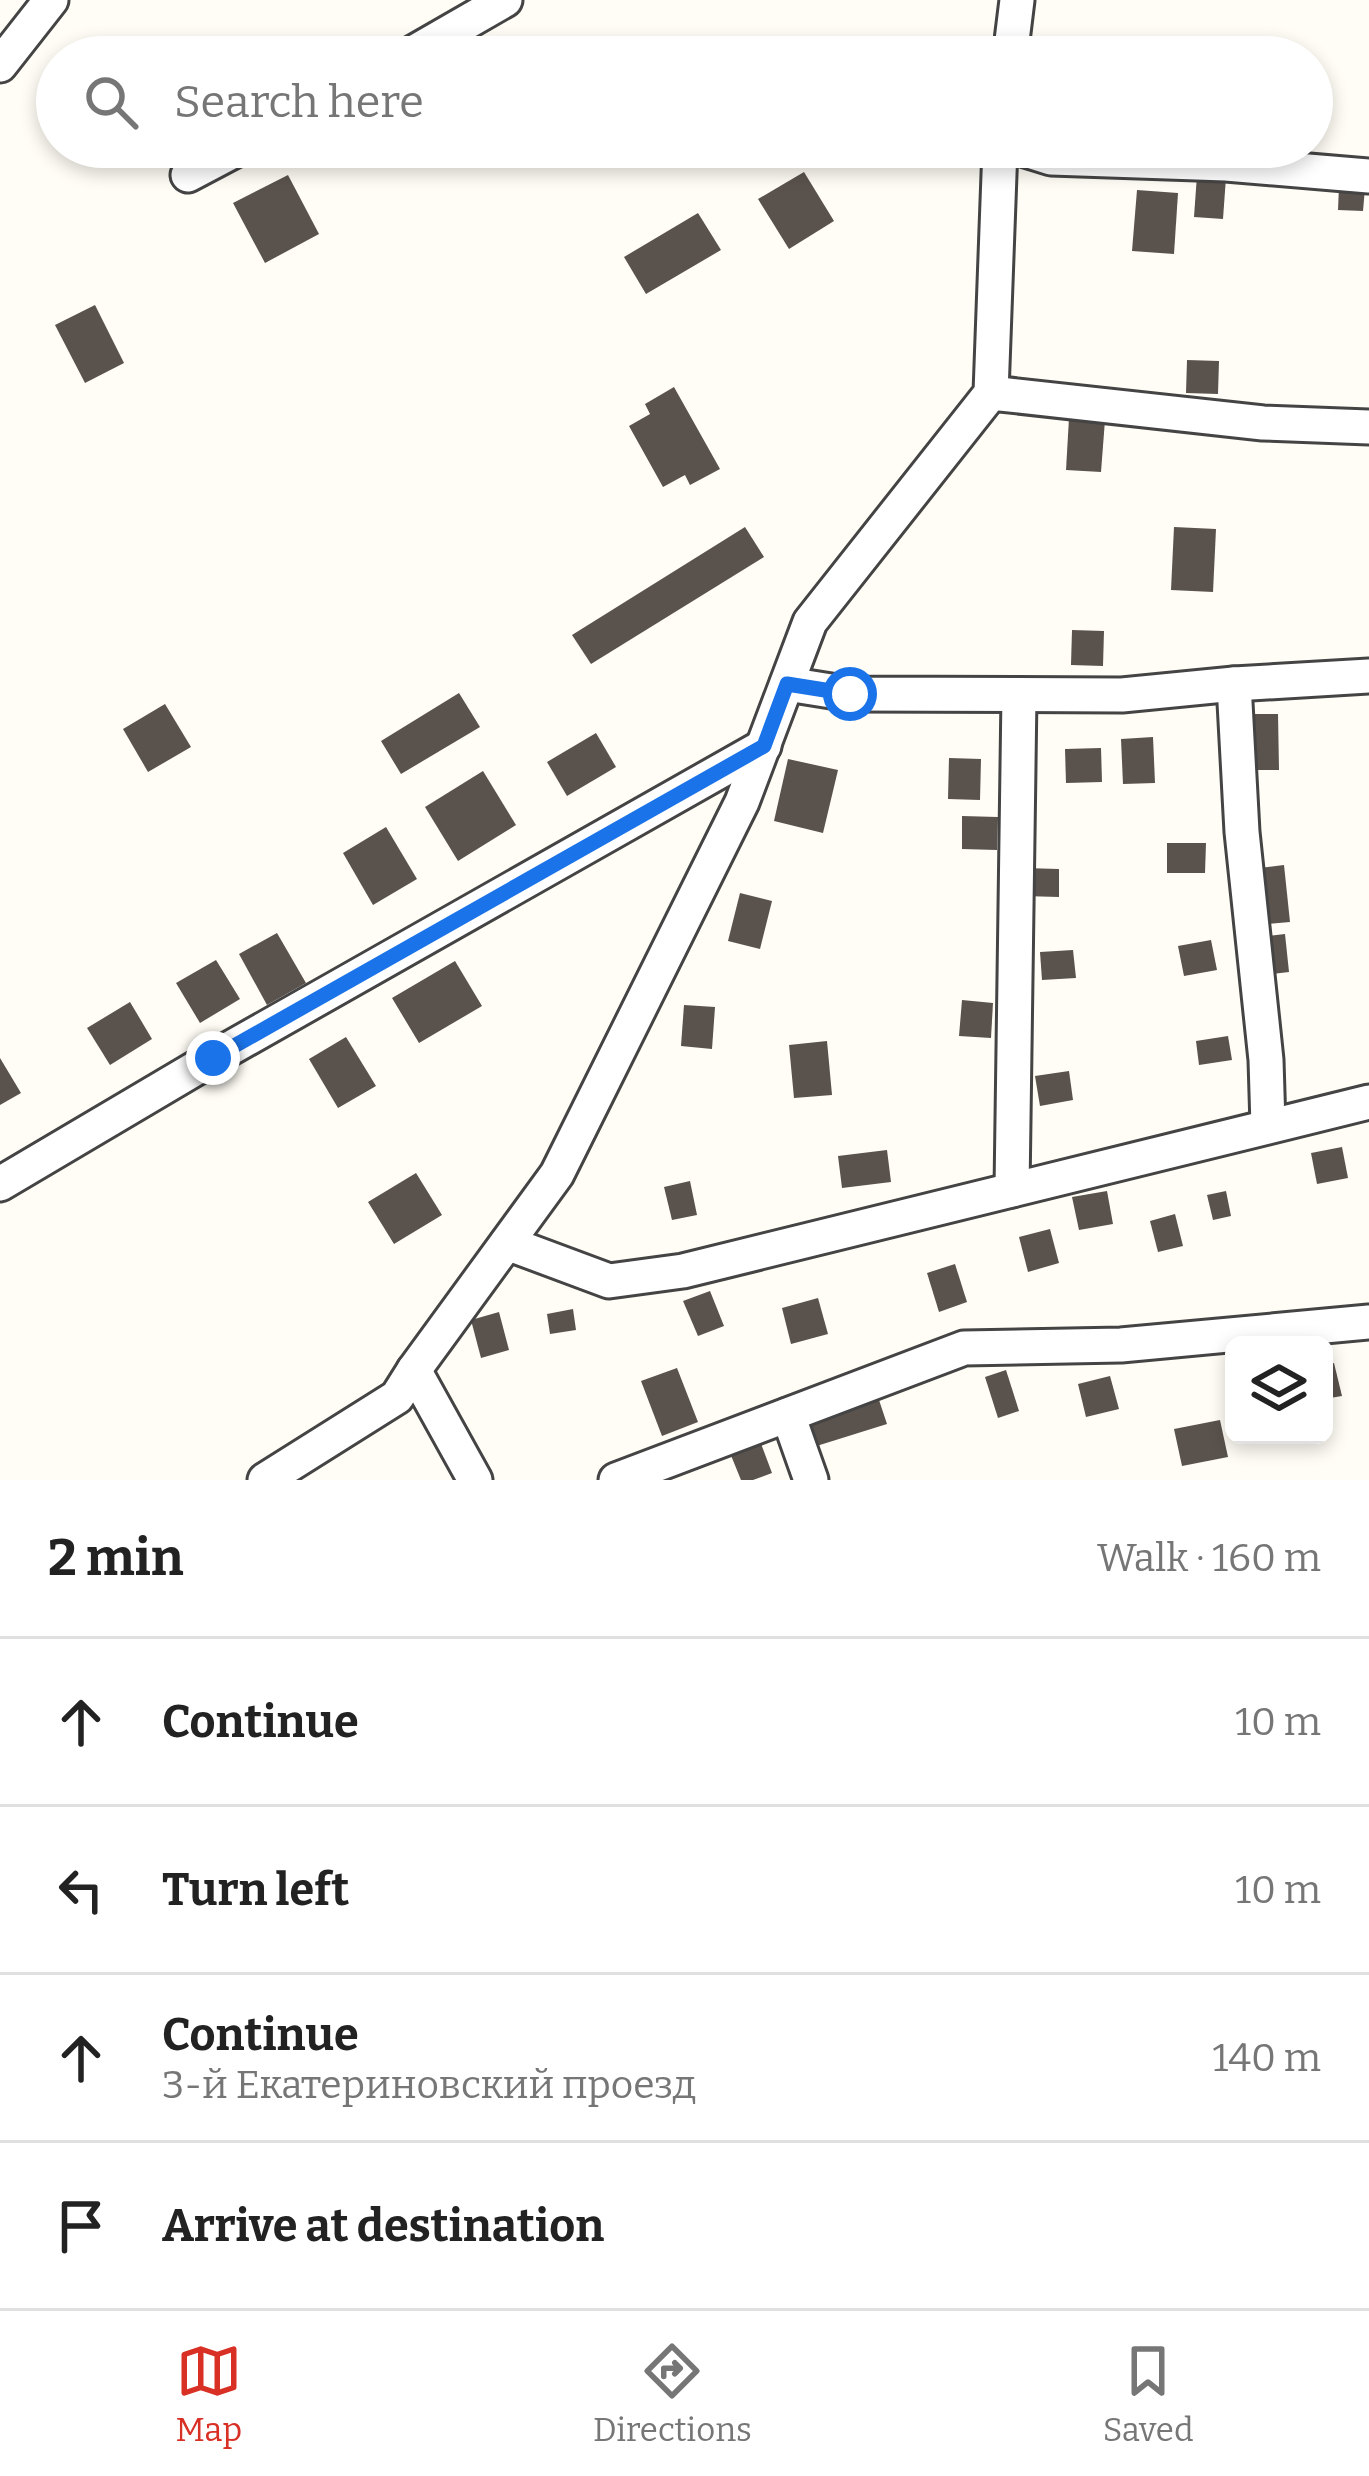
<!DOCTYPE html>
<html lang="en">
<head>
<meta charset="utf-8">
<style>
  :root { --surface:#fff; --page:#f2f2f2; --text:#222; --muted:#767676; --line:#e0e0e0; --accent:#d93025 }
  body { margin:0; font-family:Bitter,serif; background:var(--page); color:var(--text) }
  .controls { position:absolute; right:36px; bottom:36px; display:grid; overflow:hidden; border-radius:18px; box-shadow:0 6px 18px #0003 }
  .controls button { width:108px; height:108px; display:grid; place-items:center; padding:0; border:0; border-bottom:3px solid var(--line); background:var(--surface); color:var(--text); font:60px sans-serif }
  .stop { position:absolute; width:36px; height:36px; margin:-27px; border:9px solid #1a73e8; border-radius:50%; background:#fff }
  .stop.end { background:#1a73e8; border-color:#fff; box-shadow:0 3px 12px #0008 }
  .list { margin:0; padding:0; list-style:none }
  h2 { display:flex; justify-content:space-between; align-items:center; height:156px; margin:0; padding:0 48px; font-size:51px }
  h2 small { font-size:39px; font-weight:400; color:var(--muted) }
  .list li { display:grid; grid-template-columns:78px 1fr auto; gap:36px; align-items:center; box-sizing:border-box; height:168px; padding:0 48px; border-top:3px solid var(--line) }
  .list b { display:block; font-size:45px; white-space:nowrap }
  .list p { margin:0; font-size:39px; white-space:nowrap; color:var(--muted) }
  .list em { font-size:39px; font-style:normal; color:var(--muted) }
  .icon { flex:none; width:66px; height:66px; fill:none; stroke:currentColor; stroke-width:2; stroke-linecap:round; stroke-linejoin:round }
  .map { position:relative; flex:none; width:1369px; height:1480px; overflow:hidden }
  .search { position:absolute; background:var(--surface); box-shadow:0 6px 18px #0003; left:36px; right:36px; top:36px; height:132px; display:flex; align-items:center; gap:30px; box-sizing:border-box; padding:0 42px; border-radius:66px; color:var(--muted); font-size:45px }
  .sheet { height:828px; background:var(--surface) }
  nav { display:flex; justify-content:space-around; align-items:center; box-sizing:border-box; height:168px; border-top:3px solid var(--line); background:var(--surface); font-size:33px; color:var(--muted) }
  nav a { display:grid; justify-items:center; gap:6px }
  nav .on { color:var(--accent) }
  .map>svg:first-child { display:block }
</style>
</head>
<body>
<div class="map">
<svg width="1369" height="1480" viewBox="0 0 1369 1480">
  <rect width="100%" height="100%" fill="#fffdf5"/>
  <g fill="#5a524d">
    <polygon points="804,172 834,221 789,249 758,199"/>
    <polygon points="288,175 319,234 265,263 233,203"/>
    <polygon points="1197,175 1226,177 1223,219 1194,217"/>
    <polygon points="1339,186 1365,188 1363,211 1338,210"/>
    <polygon points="1137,190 1178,193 1174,254 1132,251"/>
    <polygon points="698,213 721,250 646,294 624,257"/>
    <polygon points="95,305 124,363 85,383 55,325"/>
    <polygon points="1187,360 1219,361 1218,394 1186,393"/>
    <polygon points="674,387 720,469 690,485 685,475 663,487 629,426 650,414 645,404"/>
    <polygon points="1069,418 1105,420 1101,472 1066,470"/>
    <polygon points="745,527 764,557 591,664 572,635"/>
    <polygon points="1174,527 1216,529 1213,592 1171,590"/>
    <polygon points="1072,630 1104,631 1103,666 1071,665"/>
    <polygon points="459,693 480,727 401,774 381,741"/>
    <polygon points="165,704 191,747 148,772 123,729"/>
    <polygon points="1242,714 1278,714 1279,770 1242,770"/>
    <polygon points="596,733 616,767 567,796 547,762"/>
    <polygon points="1153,737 1155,783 1123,784 1121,739"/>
    <polygon points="1101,748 1102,782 1066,783 1065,749"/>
    <polygon points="949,758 981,759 980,800 948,799"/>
    <polygon points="788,759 838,770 823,833 774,821"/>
    <polygon points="483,771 516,825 458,861 425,807"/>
    <polygon points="962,816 998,817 997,850 962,849"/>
    <polygon points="386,827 417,879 373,905 343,853"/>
    <polygon points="1167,843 1206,843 1205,873 1167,873"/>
    <polygon points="1284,865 1290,922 1257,925 1251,869"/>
    <polygon points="1024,868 1059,869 1059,897 1023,896"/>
    <polygon points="740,893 772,901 760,949 728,941"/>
    <polygon points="277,933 306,983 267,1005 239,954"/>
    <polygon points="1285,934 1289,972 1263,975 1259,937"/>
    <polygon points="1211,940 1217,970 1184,976 1178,946"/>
    <polygon points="1073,950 1076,978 1042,980 1040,952"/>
    <polygon points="216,960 240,999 200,1023 176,983"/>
    <polygon points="455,961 482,1006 419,1043 392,998"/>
    <polygon points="962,1000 993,1003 991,1038 959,1036"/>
    <polygon points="130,1002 152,1039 110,1065 87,1028"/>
    <polygon points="684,1005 715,1007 712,1049 681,1046"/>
    <polygon points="1228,1036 1232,1060 1199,1065 1196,1041"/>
    <polygon points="346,1037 376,1086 338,1108 309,1059"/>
    <polygon points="827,1041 832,1095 794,1098 789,1045"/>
    <polygon points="0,1058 21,1093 0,1105"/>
    <polygon points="1069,1071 1073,1100 1040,1106 1035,1076"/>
    <polygon points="1342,1147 1348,1178 1317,1184 1311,1153"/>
    <polygon points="887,1150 891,1182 842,1188 838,1156"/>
    <polygon points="416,1173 442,1215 394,1244 368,1202"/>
    <polygon points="690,1181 697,1215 672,1220 664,1187"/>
    <polygon points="1107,1191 1113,1224 1079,1230 1072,1197"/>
    <polygon points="1226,1191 1231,1216 1213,1220 1207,1195"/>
    <polygon points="1175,1214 1183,1246 1158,1252 1150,1221"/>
    <polygon points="1050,1229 1059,1263 1028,1272 1019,1237"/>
    <polygon points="955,1264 967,1302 939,1312 927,1273"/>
    <polygon points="710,1291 724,1326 698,1336 683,1301"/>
    <polygon points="818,1298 828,1334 791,1344 782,1308"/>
    <polygon points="573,1309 576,1330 550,1334 547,1314"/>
    <polygon points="499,1312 509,1350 481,1358 471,1320"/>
    <polygon points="1334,1363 1342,1396 1324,1399 1324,1365"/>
    <polygon points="677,1368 698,1422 662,1436 641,1381"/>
    <polygon points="1006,1370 1019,1411 998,1418 985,1377"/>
    <polygon points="1110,1376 1119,1409 1086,1417 1078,1384"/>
    <polygon points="876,1391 887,1424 807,1449 797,1416"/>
    <polygon points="1220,1420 1228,1457 1182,1466 1174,1429"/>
    <polygon points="760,1441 772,1473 753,1480 741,1480 730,1453"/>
  </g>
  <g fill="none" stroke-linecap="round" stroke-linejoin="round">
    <defs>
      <g id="minor">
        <polyline points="406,57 505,0"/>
        <polyline points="1010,57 1017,0"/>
        <polyline points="0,65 51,0"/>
        <polyline points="1016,147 1051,158 1226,164 1369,176"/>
        <polyline points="188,175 241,147"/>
        <polyline points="991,393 1263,423 1369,427"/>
        <polyline points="787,684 850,694 1122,695 1234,684 1369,676"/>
        <polyline points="1234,684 1242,832 1266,1060 1268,1126"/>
        <polyline points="0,1184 213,1058 764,746"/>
        <polyline points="1012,1190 1019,695"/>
        <polyline points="507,1243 609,1281 683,1271 1369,1102"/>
        <polyline points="414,1370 475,1480"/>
        <polyline points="788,1415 811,1480"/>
        <polyline points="265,1480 397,1397 414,1370 557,1174 742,802 810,622 991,393 1000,147"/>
        <polyline points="616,1480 964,1348 1121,1345 1369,1322"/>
      </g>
    </defs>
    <use href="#minor" stroke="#444" stroke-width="39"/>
    <use href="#minor" stroke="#fff" stroke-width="33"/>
  </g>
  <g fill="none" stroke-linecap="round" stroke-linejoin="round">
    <polyline stroke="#1a73e8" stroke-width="15" points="213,1058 764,746 787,684 850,694"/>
  </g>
</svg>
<div class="controls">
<button><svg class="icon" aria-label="layers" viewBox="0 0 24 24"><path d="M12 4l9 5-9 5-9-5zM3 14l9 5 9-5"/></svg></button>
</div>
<div class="stop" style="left:850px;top:694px"></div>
<div class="stop end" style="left:213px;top:1058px"></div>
<div class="search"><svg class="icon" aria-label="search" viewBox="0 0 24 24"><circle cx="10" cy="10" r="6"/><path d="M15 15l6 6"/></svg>Search here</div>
</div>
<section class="sheet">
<h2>2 min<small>Walk · 160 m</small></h2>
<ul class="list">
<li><svg class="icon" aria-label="ahead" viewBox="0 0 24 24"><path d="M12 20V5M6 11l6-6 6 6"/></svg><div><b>Continue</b></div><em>10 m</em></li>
<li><svg class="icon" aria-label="left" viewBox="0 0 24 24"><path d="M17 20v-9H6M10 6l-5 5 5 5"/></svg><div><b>Turn left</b></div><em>10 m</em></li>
<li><svg class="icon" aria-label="ahead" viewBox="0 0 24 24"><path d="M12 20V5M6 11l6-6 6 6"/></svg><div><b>Continue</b><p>3-й Екатериновский проезд</p></div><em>140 m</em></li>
<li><svg class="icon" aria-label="arrive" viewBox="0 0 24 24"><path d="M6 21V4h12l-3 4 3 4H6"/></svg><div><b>Arrive at destination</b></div></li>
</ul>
</section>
<nav>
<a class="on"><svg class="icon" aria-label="map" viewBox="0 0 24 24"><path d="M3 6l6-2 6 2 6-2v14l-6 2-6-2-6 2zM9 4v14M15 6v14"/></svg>Map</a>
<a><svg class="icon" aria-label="directions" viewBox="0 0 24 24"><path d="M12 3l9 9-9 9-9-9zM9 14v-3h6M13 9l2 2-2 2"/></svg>Directions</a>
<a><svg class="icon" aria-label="saved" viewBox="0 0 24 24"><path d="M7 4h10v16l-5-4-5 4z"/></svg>Saved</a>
</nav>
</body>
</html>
